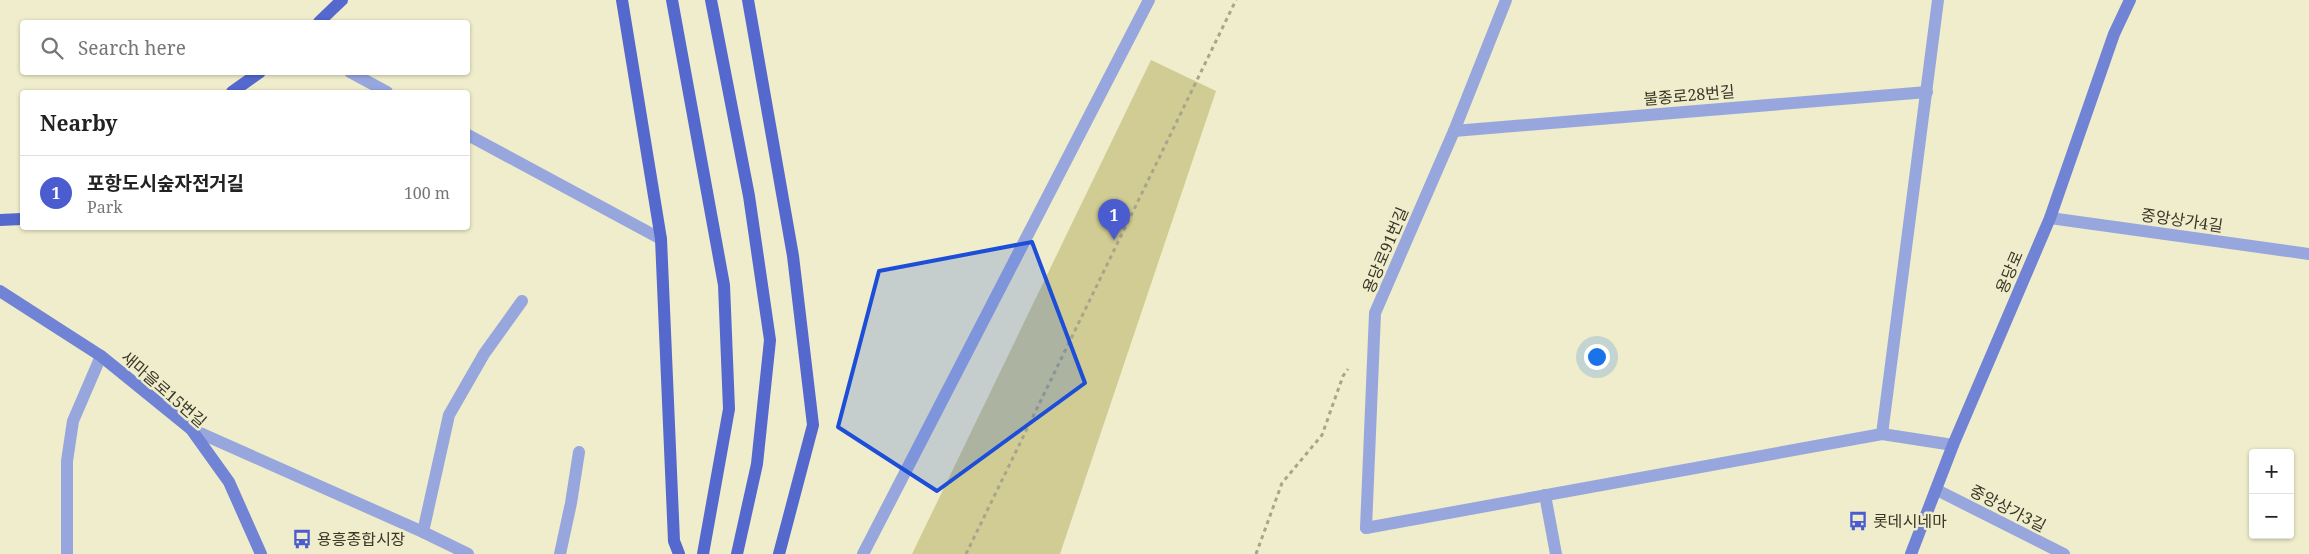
<!DOCTYPE html>
<html lang="en">
<head>
<meta charset="utf-8">
<style>
  :root { --surface:#fff; --page:#f6f6f6; --text:#222; --muted:#767676; --line:#e0e0e0; --accent:#4b5cd1 }
  body { margin:0; font-family:"Noto Serif","Noto Sans KR",serif; background:var(--page); color:var(--text) }
  .controls { position:absolute; right:15px; bottom:15px; display:grid; overflow:hidden; border-radius:5px; box-shadow:0 1px 4px #0004 }
  .controls button { width:45px; height:45px; display:grid; place-items:center; padding:0; border:0; border-bottom:1px solid var(--line); background:var(--surface); color:var(--text); font:25px sans-serif }
  .you { position:absolute; left:1596px; top:356px; width:18px; height:18px; margin:-12px; border:4px solid #fff; border-radius:50%; background:#1a73e8; box-shadow:0 0 0 8px #1a73e833 }
  .badge { display:grid; place-items:center; width:32px; height:32px; border-radius:50%; background:var(--accent); color:#fff; font-size:16px; font-weight:700 }
  .pin { position:absolute; translate:-50% -41px; filter:drop-shadow(0 1px 2px #0008) }
  .pin::after { content:''; position:absolute; top:26px; width:18px; height:15px; background:inherit; clip-path:polygon(0 0,100% 0,50% 100%) }
  .list { margin:0; padding:0; list-style:none }
  h2 { display:flex; justify-content:space-between; align-items:center; height:65px; margin:0; padding:0 20px; font-size:21px }
  h2 small { font-size:16px; font-weight:400; color:var(--muted) }
  .list li { display:grid; grid-template-columns:32px 1fr auto; gap:15px; align-items:center; box-sizing:border-box; height:75px; padding:0 20px; border-top:1px solid var(--line) }
  .list b { display:block; font-size:19px; white-space:nowrap }
  .list p { margin:0; font-size:16px; white-space:nowrap; color:var(--muted) }
  .list em { font-size:16px; font-style:normal; color:var(--muted) }
  .icon { flex:none; width:28px; height:28px; fill:none; stroke:currentColor; stroke-width:2; stroke-linecap:round; stroke-linejoin:round }
  .map { position:relative; flex:none; width:2309px; height:554px; overflow:hidden }
  .search { position:absolute; background:var(--surface); box-shadow:0 1px 4px #0004; left:20px; top:20px; width:450px; height:55px; display:flex; align-items:center; gap:12px; box-sizing:border-box; padding:0 18px; border-radius:5px; color:var(--muted); font-size:19px }
  .panel { position:absolute; background:var(--surface); box-shadow:0 1px 4px #0004; left:20px; top:90px; width:450px; height:140px; border-radius:5px }
  .map>svg:first-child { display:block }
</style>
</head>
<body>
<div class="map">
<svg width="2309" height="554" viewBox="0 0 2309 554">
  <rect width="100%" height="100%" fill="#efedcb"/>
  <polygon fill="#d0cc93" points="1151,60 1216,91 1060,554 912,554"/>
  <g fill="none" stroke-linecap="round" stroke-linejoin="round">
    <g stroke="#a7a58b" stroke-width="3" stroke-dasharray="4 4" stroke-linecap="butt">
      <polyline points="966,554 1236,0"/>
      <polyline points="1256,554 1282,483 1322,435 1343,376 1348,369"/>
    </g>
    <g stroke="#97a7de" stroke-width="12">
      <polyline points="1545,495 1556,554"/>
      <polyline points="1366,528 1375,313 1454,131"/>
      <polyline points="423,532 449,415 484,354 522,301"/>
      <polyline points="67,554 67,461 73,421 101,356"/>
      <polyline points="560,554 571,503 579,452"/>
    </g>
    <g stroke="#97a7de" stroke-width="12">
      <polyline points="1506,0 1454,131 1927,92"/>
      <polyline points="350,72 387,92"/>
      <polyline points="468,135 661,239"/>
      <polyline points="2050,218 2309,254"/>
      <polyline points="191,429 423,532 468,554"/>
      <polyline points="1882,434 1938,0"/>
      <polyline points="1937,490 2064,554"/>
      <polyline points="1366,528 1882,434 1953,445"/>
      <polyline points="863,554 1149,0"/>
    </g>
    <g stroke="#7083d5" stroke-width="12">
      <polyline points="0,291 101,356 191,429 229,482 261,554"/>
      <polyline points="1911,554 1953,445 2050,218 2114,34 2130,0"/>
    </g>
    <g stroke="#5568cd" stroke-width="12">
      <polyline points="622,0 661,239 674,541 679,554"/>
      <polyline points="672,0 724,285 729,409 703,554"/>
      <polyline points="711,0 749,196 770,340 757,464 737,554"/>
      <polyline points="748,0 793,256 813,425 779,554"/>
      <polyline points="319,22 342,0"/>
      <polyline points="232,92 260,72"/>
      <polyline points="0,220 22,219"/>
    </g>
  </g>
  <path fill="#1d4ed8" fill-opacity="0.2" stroke="#1d4ed8" stroke-width="4" stroke-linejoin="round" d="M1032,242l53,141 -148,108 -99,-64 41,-156z"/>
  <defs>
    <symbol id="bus-bare" viewBox="-9 -9 18 18"><path d="M-5-6H5V4H4V6H2V4H-2V6H-4V4H-5ZM-3.5-4V0h7V-4ZM-3.5 1.2v1.5H-2V1.2ZM2 1.2v1.5H3.5V1.2Z" fill="#4b5cd1" stroke="#efedcb" stroke-width="2.5" paint-order="stroke"/></symbol>
  </defs>
  <g fill-rule="evenodd">
    <use href="#bus-bare" x="1844" y="507" width="28" height="28"/>
    <use href="#bus-bare" x="288" y="525" width="28" height="28"/>
  </g>
  <g text-anchor="middle" dominant-baseline="central" stroke-width="5" stroke-linejoin="round" paint-order="stroke">
    <g font-size="16" fill="#373628" stroke="#efedcb">
      <text transform="translate(1689 95) rotate(-5)">불종로28번길</text>
      <text transform="translate(2182 220) rotate(8)">중앙상가4길</text>
      <text transform="translate(1385 250) rotate(-67)">용당로91번길</text>
      <text transform="translate(2009 272) rotate(-67)">용당로</text>
      <text transform="translate(164 389) rotate(41)">새마을로15번길</text>
      <text transform="translate(2008 508) rotate(27)">중앙상가3길</text>
    </g>
    <g font-size="16" fill="#373628" stroke="#efedcb" text-anchor="start">
      <text x="1873" y="521">롯데시네마</text>
      <text x="317" y="539">용흥종합시장</text>
    </g>
  </g>
</svg>
<div class="controls">
<button>+</button>
<button>−</button>
</div>
<div class="you"></div>
<div class="pin badge" style="left:1114px;top:240px">1</div>
<div class="search"><svg class="icon" aria-label="search" viewBox="0 0 24 24"><circle cx="10" cy="10" r="6"/><path d="M15 15l6 6"/></svg>Search here</div>
<section class="panel">
<h2>Nearby<small></small></h2>
<ul class="list">
<li><span class="badge">1</span><div><b>포항도시숲자전거길</b><p>Park</p></div><em>100 m</em></li>
</ul>
</section>
</div>
</body>
</html>
